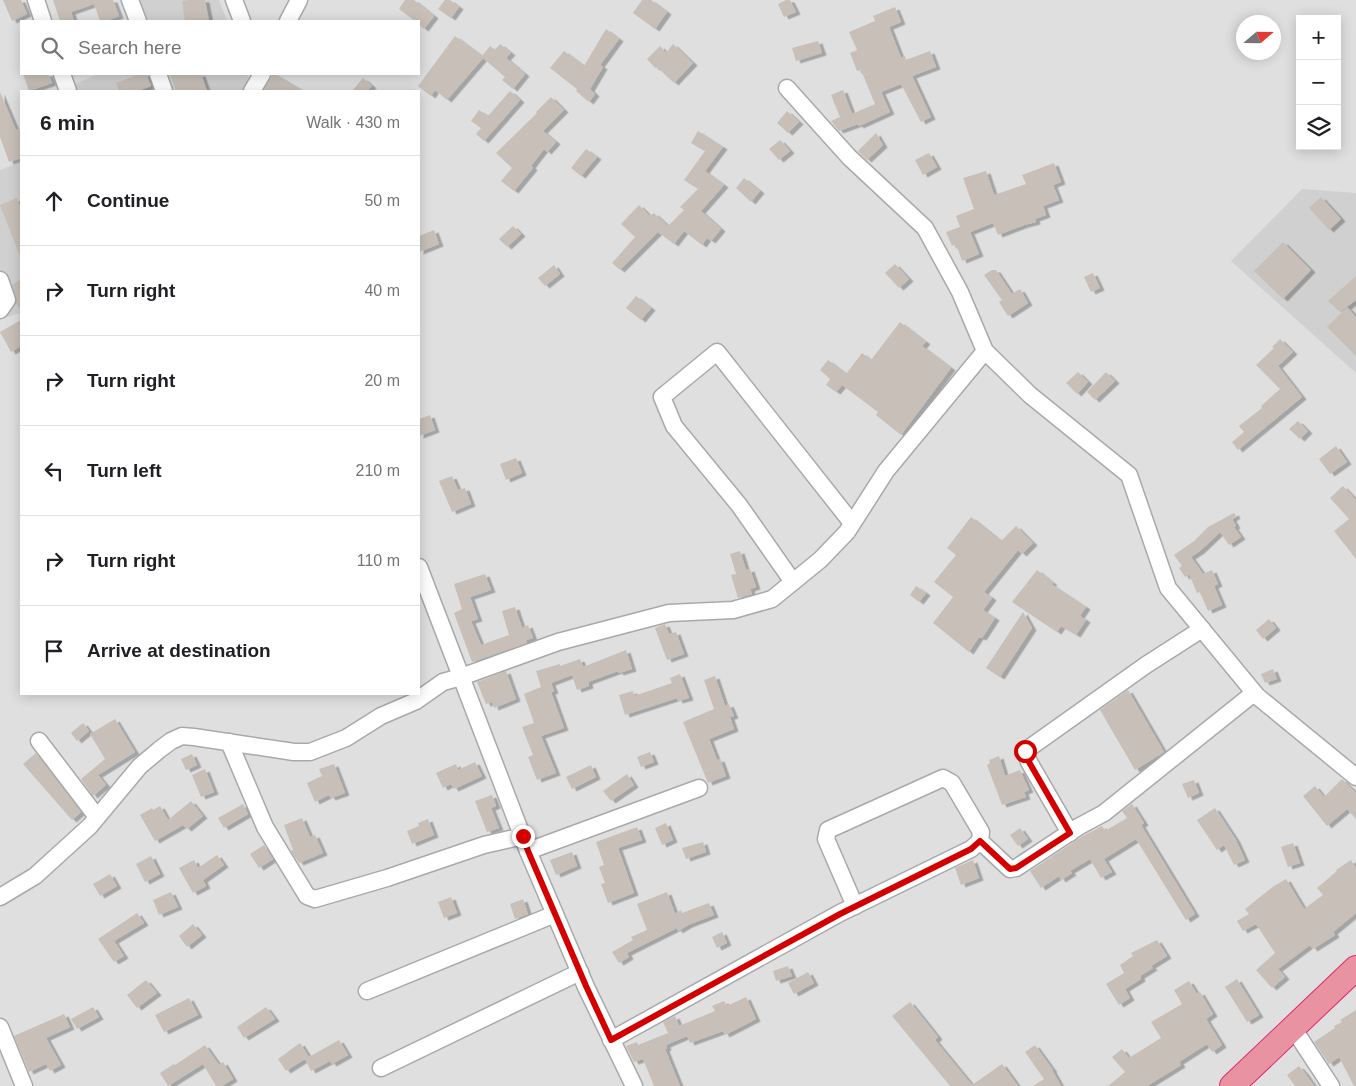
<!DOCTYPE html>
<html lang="en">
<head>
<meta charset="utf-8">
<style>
  :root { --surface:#fff; --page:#f6f6f6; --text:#202124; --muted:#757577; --line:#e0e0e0 }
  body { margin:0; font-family:Helvetica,sans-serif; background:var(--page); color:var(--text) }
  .controls { position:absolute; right:15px; top:15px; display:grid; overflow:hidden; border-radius:0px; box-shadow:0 2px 12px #0003 }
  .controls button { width:45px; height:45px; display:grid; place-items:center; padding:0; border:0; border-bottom:1px solid var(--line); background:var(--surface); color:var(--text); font:25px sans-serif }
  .compass { position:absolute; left:1236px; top:15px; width:45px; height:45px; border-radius:50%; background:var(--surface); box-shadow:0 2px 12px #0003; rotate:70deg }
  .stop { position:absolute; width:15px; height:15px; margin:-11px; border:4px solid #d40000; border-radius:50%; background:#fff }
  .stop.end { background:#d40000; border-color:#fff; box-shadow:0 1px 5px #0008 }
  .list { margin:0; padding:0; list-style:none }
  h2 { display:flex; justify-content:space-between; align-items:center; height:65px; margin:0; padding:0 20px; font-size:21px }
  h2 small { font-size:16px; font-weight:400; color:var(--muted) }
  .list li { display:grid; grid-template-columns:32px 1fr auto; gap:15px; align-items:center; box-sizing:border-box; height:90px; padding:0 20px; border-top:1px solid var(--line) }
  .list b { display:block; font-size:19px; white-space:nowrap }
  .list em { font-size:16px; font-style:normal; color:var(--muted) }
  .icon { flex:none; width:28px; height:28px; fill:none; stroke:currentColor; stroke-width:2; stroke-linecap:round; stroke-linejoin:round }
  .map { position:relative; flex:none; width:1356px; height:1086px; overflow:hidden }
  .search { position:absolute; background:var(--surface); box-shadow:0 2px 12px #0003; left:20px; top:20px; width:400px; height:55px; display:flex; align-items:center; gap:12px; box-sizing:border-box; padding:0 18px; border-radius:0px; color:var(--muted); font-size:19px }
  .panel { position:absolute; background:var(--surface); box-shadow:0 2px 12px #0003; left:20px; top:90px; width:400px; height:605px; border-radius:0px }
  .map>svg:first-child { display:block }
</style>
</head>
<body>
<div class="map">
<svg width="1356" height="1086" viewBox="0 0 1356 1086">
  <defs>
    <filter id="shadow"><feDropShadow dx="4.5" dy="2.5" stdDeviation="0" flood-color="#0004"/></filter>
  </defs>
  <rect width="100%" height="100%" fill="#f2efe9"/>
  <path fill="#e0dfdf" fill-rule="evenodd" d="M0,0h1356v1086h-1356zM1300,19h37v127h-37zM21,21h398v53h-398zM1244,22h30v30h-30zM21,91h398v603h-398z"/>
  <g fill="#d0d0d0">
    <polygon points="136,0 219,0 227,21 144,21"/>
    <polygon points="98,74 153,74 160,91 59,91"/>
    <polygon points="163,74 247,74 251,85 247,91 170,91"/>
    <polygon points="21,162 21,313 0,319 0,170"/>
    <polygon points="1302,189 1356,193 1356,373 1231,261"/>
  </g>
  <g fill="#c7bfb8" filter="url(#shadow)">
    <polygon points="3,0 21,0 27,14 12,21"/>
    <polygon points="53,0 113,0 119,16 106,21 100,21 94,4 71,12 74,21 60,21"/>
    <polygon points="190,0 205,0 209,21 185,21 182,1"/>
    <polygon points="405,0 414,0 434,16 424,29 419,25 419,21 415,21 399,9"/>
    <polygon points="445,0 450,0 459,7 451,18 438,9"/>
    <polygon points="642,0 651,0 667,12 655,29 633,13"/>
    <polygon points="786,0 790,0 796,12 784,17 778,4"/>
    <polygon points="895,7 901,22 889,27 901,58 905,56 906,60 930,51 936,67 912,76 931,117 921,122 901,84 881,92 890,112 859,126 858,124 839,131 831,121 840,117 831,95 843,90 852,114 875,104 861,70 857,71 850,53 857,50 849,32 875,21 873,16"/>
    <polygon points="606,29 619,39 600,65 603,67 590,89 595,94 589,102 576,91 577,89 550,68 564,51 584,66"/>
    <polygon points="455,36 482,56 490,46 495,50 500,44 511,53 506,58 525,74 513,89 502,80 505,77 483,58 447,100 435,90 431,96 418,86"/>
    <polygon points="818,41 822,53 796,61 792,48"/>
    <polygon points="673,44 693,63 674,83 657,67 655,68 647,59 660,46 666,53"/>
    <polygon points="23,74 48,74 52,83 29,91"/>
    <polygon points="140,74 146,74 151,86 138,91 119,91 116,83"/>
    <polygon points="170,74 201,74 207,91 176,91"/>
    <polygon points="273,74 275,74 304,91 263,91"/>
    <polygon points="363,78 372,86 367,91 352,91"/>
    <polygon points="510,91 520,100 484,141 476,134 481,128 471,121 479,110 488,116"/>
    <polygon points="0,92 16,130 19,129 21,134 21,158 9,162 0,137"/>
    <polygon points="551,97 564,110 543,131 556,142 547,152 544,149 531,166 533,168 514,191 501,181 512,168 496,153 537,113 536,112"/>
    <polygon points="787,111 799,122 788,133 777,123"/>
    <polygon points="698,131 723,147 705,171 724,185 701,211 721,229 711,241 707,238 702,245 684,231 674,244 658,232 620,270 612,263 635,237 621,224 639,205 650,216 654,213 668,226 684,210 680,207 698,189 684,180 705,151 691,143"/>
    <polygon points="876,133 883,145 867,160 858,151"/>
    <polygon points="780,140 790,151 779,160 769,149"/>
    <polygon points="586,149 597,157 581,176 571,168"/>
    <polygon points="929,153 937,167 923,175 915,160"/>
    <polygon points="1054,163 1061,182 1053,185 1059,200 1043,206 1046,215 1035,219 1036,222 1024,225 998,235 993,223 970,232 979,254 962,261 956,244 952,246 946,232 960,227 956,216 974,209 963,178 986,171 994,195 1026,184 1022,175"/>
    <polygon points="744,178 760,191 751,202 736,188"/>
    <polygon points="1321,197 1341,219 1329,230 1309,208"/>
    <polygon points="17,198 21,209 20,256 0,205"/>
    <polygon points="513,226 521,234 507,247 499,239"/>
    <polygon points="434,230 439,244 419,252 419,236"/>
    <polygon points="1283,242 1311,270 1283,299 1254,271"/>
    <polygon points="895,264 909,279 899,288 885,273"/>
    <polygon points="554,265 560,274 545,286 538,278"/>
    <polygon points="992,270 996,270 1012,294 1020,289 1028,303 1008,316 999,302 1002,300 984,275"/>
    <polygon points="1093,273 1100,288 1091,292 1084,277"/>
    <polygon points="1356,276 1356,300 1340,312 1328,301"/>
    <polygon points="21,279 21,311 16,303 16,297 12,285"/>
    <polygon points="636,296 651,308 641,320 626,308"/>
    <polygon points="1347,307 1356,317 1356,356 1327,327"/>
    <polygon points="21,320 21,346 11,352 0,332"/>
    <polygon points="900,322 926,342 922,346 951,368 901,435 876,415 878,412 842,385 836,392 826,385 830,379 820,370 828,360 846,374 862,353 871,360"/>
    <polygon points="1280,339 1293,352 1278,366 1302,397 1238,450 1232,442 1244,432 1239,426 1262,408 1261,406 1280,389 1256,365 1274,348 1272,347"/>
    <polygon points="1078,372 1088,382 1077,394 1066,383"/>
    <polygon points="1106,372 1115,381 1095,400 1087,392"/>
    <polygon points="430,415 435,430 419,436 419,419"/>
    <polygon points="1298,421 1308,431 1300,439 1289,429"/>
    <polygon points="1336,446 1347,462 1330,474 1319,459"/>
    <polygon points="516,458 522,473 506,480 500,464"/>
    <polygon points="452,476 458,490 465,488 471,504 452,512 439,481"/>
    <polygon points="1343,486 1356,500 1356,559 1334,531 1349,519 1330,498"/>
    <polygon points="1234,513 1236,516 1232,519 1236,526 1234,527 1241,537 1229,545 1220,532 1200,551 1191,557 1203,574 1212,570 1218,584 1214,586 1222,605 1208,611 1200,592 1197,593 1189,574 1185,577 1179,568 1182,566 1174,555 1194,541 1208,527"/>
    <polygon points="971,517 1001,541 1016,526 1033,543 1022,554 1018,550 984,592 992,598 983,610 995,618 982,638 979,637 969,652 933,623 953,597 934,582 956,555 947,548"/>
    <polygon points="740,551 746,570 750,569 756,587 750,589 752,594 738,598 731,575 736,574 730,554"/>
    <polygon points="1037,570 1053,583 1051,584 1086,607 1080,616 1086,620 1076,635 1061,626 1057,632 1012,602"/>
    <polygon points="485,574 491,590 470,597 478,619 471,621 481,645 509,635 502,611 515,607 522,628 528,625 533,638 526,640 527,643 472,662 454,613 462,609 454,584"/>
    <polygon points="916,586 926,593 919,602 910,595"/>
    <polygon points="1023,612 1032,628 1000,677 986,668"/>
    <polygon points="1269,619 1276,628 1263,639 1256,630"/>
    <polygon points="665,624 669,634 676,632 684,654 667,660 655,628"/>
    <polygon points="626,650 632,669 619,673 618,671 588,682 589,686 577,690 572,675 551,683 554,691 551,692 564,728 541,736 556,773 537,780 528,757 533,755 522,727 534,723 524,694 541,687 536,671 560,664 560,666 580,659 583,667"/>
    <polygon points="1273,669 1277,679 1265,683 1261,674"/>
    <polygon points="506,671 516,699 494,708 492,702 486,704 477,682"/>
    <polygon points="680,674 689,698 678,701 677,698 625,715 619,695 633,691 634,696 672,683 670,678"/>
    <polygon points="715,676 725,706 729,704 734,716 730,717 734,729 709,739 717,760 720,759 726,776 708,783 683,722 714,709 704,680"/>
    <polygon points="1128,690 1164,752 1135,770 1100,710"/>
    <polygon points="115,719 135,752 98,775 106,785 93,796 81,779 105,759 90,734"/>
    <polygon points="83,723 89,731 77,741 71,733"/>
    <polygon points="650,752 654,762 641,767 637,757"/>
    <polygon points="36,753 81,812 72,820 23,764"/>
    <polygon points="192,754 197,765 186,770 181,759"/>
    <polygon points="999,756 1005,776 1020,770 1029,790 1024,792 1026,797 1002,805 987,765 990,763 989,760"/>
    <polygon points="475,762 482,776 454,789 451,784 443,788 436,773 456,764 458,770"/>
    <polygon points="334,764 345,793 331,798 329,795 315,802 307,783 322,776 319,769"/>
    <polygon points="591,765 596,777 572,789 566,777"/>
    <polygon points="205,769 214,792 201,797 192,775"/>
    <polygon points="627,774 634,785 611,801 603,791"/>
    <polygon points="1342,779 1356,793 1356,819 1347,809 1327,826 1303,796 1315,786 1324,797"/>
    <polygon points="1194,780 1199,793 1188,798 1182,784"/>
    <polygon points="492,795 496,806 491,808 499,828 487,832 475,801"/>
    <polygon points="191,801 203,816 187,829 183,825 155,841 140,815 152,808 153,810 160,806 168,820"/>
    <polygon points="243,804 248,814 224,828 218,818"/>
    <polygon points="1132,804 1144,823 1141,825 1195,914 1186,920 1136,839 1104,859 1112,872 1101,878 1090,859 1070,871 1072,873 1061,880 1059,876 1041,888 1030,871 1083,836 1102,826 1105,831 1127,818 1122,811"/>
    <polygon points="1215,808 1236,840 1245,860 1234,865 1224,845 1217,850 1197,820"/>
    <polygon points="302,818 310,837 315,835 323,853 299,863 291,851 293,850 284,825"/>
    <polygon points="428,819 434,835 412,844 407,831 419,826 418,823"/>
    <polygon points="666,823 673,840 662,845 655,828"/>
    <polygon points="637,827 642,840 618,848 634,893 608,903 601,884 605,883 599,867 604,865 596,842"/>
    <polygon points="1020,828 1028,839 1018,846 1010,835"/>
    <polygon points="703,842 706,852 686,859 682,848"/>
    <polygon points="1293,843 1300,863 1288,867 1281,847"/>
    <polygon points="264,845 273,859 259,868 250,854"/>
    <polygon points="572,852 577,866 556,875 550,860"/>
    <polygon points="217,855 224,865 203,880 206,886 193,893 179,868 194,860 198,868"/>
    <polygon points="151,856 160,874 145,882 136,864"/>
    <polygon points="973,860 979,878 961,885 955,868"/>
    <polygon points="1351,860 1356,868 1356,913 1333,932 1335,935 1313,949 1310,945 1278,969 1285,977 1272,988 1256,970 1275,953 1256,924 1243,931 1237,921 1249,914 1245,909 1274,886 1286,879 1304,909 1323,895 1317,888 1337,871 1336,870"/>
    <polygon points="110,874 117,886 100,896 93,884"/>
    <polygon points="171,892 178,907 159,915 153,900"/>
    <polygon points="667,892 675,914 681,910 682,913 709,903 714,915 688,925 678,931 677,928 627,953 629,957 619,963 612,952 633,940 631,937 647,930 637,904"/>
    <polygon points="451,897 457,913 444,918 438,902"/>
    <polygon points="523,899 528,914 515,919 510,904"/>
    <polygon points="137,913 144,923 114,941 124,956 114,962 98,939"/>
    <polygon points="193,924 202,935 187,947 179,936"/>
    <polygon points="722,932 727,943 717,948 712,937"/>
    <polygon points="1157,940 1167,956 1151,966 1153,968 1140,976 1141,979 1125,989 1130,998 1119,1005 1106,984 1124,973 1120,965 1133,956 1131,953"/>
    <polygon points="788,966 792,976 776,981 773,971"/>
    <polygon points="808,972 814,983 794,994 788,983"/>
    <polygon points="1237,979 1259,1015 1247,1022 1225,987"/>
    <polygon points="146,980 157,993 137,1008 127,995"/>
    <polygon points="1189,981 1197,994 1200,992 1213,1014 1206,1019 1222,1045 1212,1052 1207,1044 1179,1062 1181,1065 1147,1086 1108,1086 1125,1072 1112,1057 1122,1049 1129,1058 1161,1038 1151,1022 1182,1004 1174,990"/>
    <polygon points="746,997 756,1019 725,1035 723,1031 690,1043 687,1036 666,1045 667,1048 665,1049 680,1086 654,1086 643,1059 634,1062 626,1046 637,1042 638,1045 668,1033 663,1022 675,1016 679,1026 715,1011 712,1006 724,1001 727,1006"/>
    <polygon points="189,998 198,1015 164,1032 155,1015"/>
    <polygon points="910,1002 938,1037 935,1040 972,1085 1002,1064 1018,1086 950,1086 892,1016"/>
    <polygon points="93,1007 99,1017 77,1029 71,1019"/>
    <polygon points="266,1007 275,1019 244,1038 237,1027"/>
    <polygon points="1356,1010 1356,1086 1354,1086 1339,1057 1329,1064 1314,1042 1335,1028 1334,1026 1342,1022 1340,1020"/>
    <polygon points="64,1014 70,1027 46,1038 61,1065 50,1071 46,1064 29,1072 14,1036"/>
    <polygon points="339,1040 348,1055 332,1064 330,1061 311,1071 305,1059 286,1071 278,1059 300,1043 309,1057"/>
    <polygon points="205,1045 219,1065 223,1062 233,1079 222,1086 216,1086 203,1064 168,1086 160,1073 174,1064 175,1065"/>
    <polygon points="1035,1045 1053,1070 1052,1070 1061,1086 1033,1086 1044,1079 1025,1052"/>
    <polygon points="1299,1066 1305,1073 1314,1086 1295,1086 1287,1075"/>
  </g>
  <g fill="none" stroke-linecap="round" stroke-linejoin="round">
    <defs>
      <g id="minor">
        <polyline points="36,0 43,21"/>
        <polyline points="130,0 138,21"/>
        <polyline points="234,0 242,21"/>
        <polyline points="288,21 299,0"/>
        <polyline points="62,74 68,91"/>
        <polyline points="158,74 164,91"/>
        <polyline points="787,88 849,157 925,228 960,292 985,351 1030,395 1129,475 1168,588 1257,696 1356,777"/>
        <polyline points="252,91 262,74"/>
        <polyline points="0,280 7,300 0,310"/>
        <polyline points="419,567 528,851 586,987 634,1086"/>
        <polyline points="793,582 739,505 674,426 662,397 717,352 852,523"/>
        <polyline points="39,741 97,817"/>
        <polyline points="229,742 265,827 307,896 315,899 387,878 484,845 523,836"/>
        <polyline points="1070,833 1029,762 1025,751 1146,665 1202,629"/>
        <polyline points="528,851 699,788"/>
        <polyline points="0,897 35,876 90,826 140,766 159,750 171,741 182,736 194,737 294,752 310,752 346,738 381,716 416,701 443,682 461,677 558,642 669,613 733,610 772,599 820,560 847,532 886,471 985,351"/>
        <polyline points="855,906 826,839 828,830 943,778 952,783 981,832 980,841 1010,869 1016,868 1078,827 1104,813 1254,693"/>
        <polyline points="367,991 555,914"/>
        <polyline points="0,1027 24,1086"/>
        <polyline points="1293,1028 1331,1086"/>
        <polyline points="611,1040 840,913 971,849 980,841"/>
        <polyline points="381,1068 580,972"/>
      </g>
      <polyline id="highway" points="1232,1086 1356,968"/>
    </defs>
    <use href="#minor" stroke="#a9a9a9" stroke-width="19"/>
    <use href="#highway" stroke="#dc2a67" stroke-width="26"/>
    <use href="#minor" stroke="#fff" stroke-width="16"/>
    <use href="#highway" stroke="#e892a2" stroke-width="24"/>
  </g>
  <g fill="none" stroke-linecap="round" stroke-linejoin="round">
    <polyline stroke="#d40000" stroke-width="6" points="523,836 528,851 586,986 611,1040 840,914 971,849 980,841 1010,869 1016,868 1070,833 1029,762 1025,751"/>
  </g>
</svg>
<div class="controls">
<button>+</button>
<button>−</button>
<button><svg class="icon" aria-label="layers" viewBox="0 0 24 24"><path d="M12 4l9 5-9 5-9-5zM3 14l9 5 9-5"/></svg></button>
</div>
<svg class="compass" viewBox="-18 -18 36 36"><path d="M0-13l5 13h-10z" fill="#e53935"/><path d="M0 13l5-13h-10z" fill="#757577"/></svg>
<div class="stop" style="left:1025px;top:751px"></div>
<div class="stop end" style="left:523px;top:836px"></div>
<div class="search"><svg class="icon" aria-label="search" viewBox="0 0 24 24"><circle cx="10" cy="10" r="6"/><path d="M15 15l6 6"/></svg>Search here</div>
<section class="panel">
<h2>6 min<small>Walk · 430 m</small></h2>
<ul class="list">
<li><svg class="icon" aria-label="ahead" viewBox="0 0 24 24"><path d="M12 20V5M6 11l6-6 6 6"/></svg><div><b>Continue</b></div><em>50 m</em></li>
<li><svg class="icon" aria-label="right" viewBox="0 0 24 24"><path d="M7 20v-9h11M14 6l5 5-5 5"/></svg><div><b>Turn right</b></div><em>40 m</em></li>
<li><svg class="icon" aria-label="right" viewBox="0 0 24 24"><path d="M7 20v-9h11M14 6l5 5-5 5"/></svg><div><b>Turn right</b></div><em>20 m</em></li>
<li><svg class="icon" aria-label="left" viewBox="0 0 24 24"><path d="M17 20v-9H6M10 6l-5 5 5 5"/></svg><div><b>Turn left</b></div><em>210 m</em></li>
<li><svg class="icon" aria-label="right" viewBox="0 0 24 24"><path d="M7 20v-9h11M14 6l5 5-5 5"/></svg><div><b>Turn right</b></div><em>110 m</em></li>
<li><svg class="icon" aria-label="arrive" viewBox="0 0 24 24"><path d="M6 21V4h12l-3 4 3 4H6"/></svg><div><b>Arrive at destination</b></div></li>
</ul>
</section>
</div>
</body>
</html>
